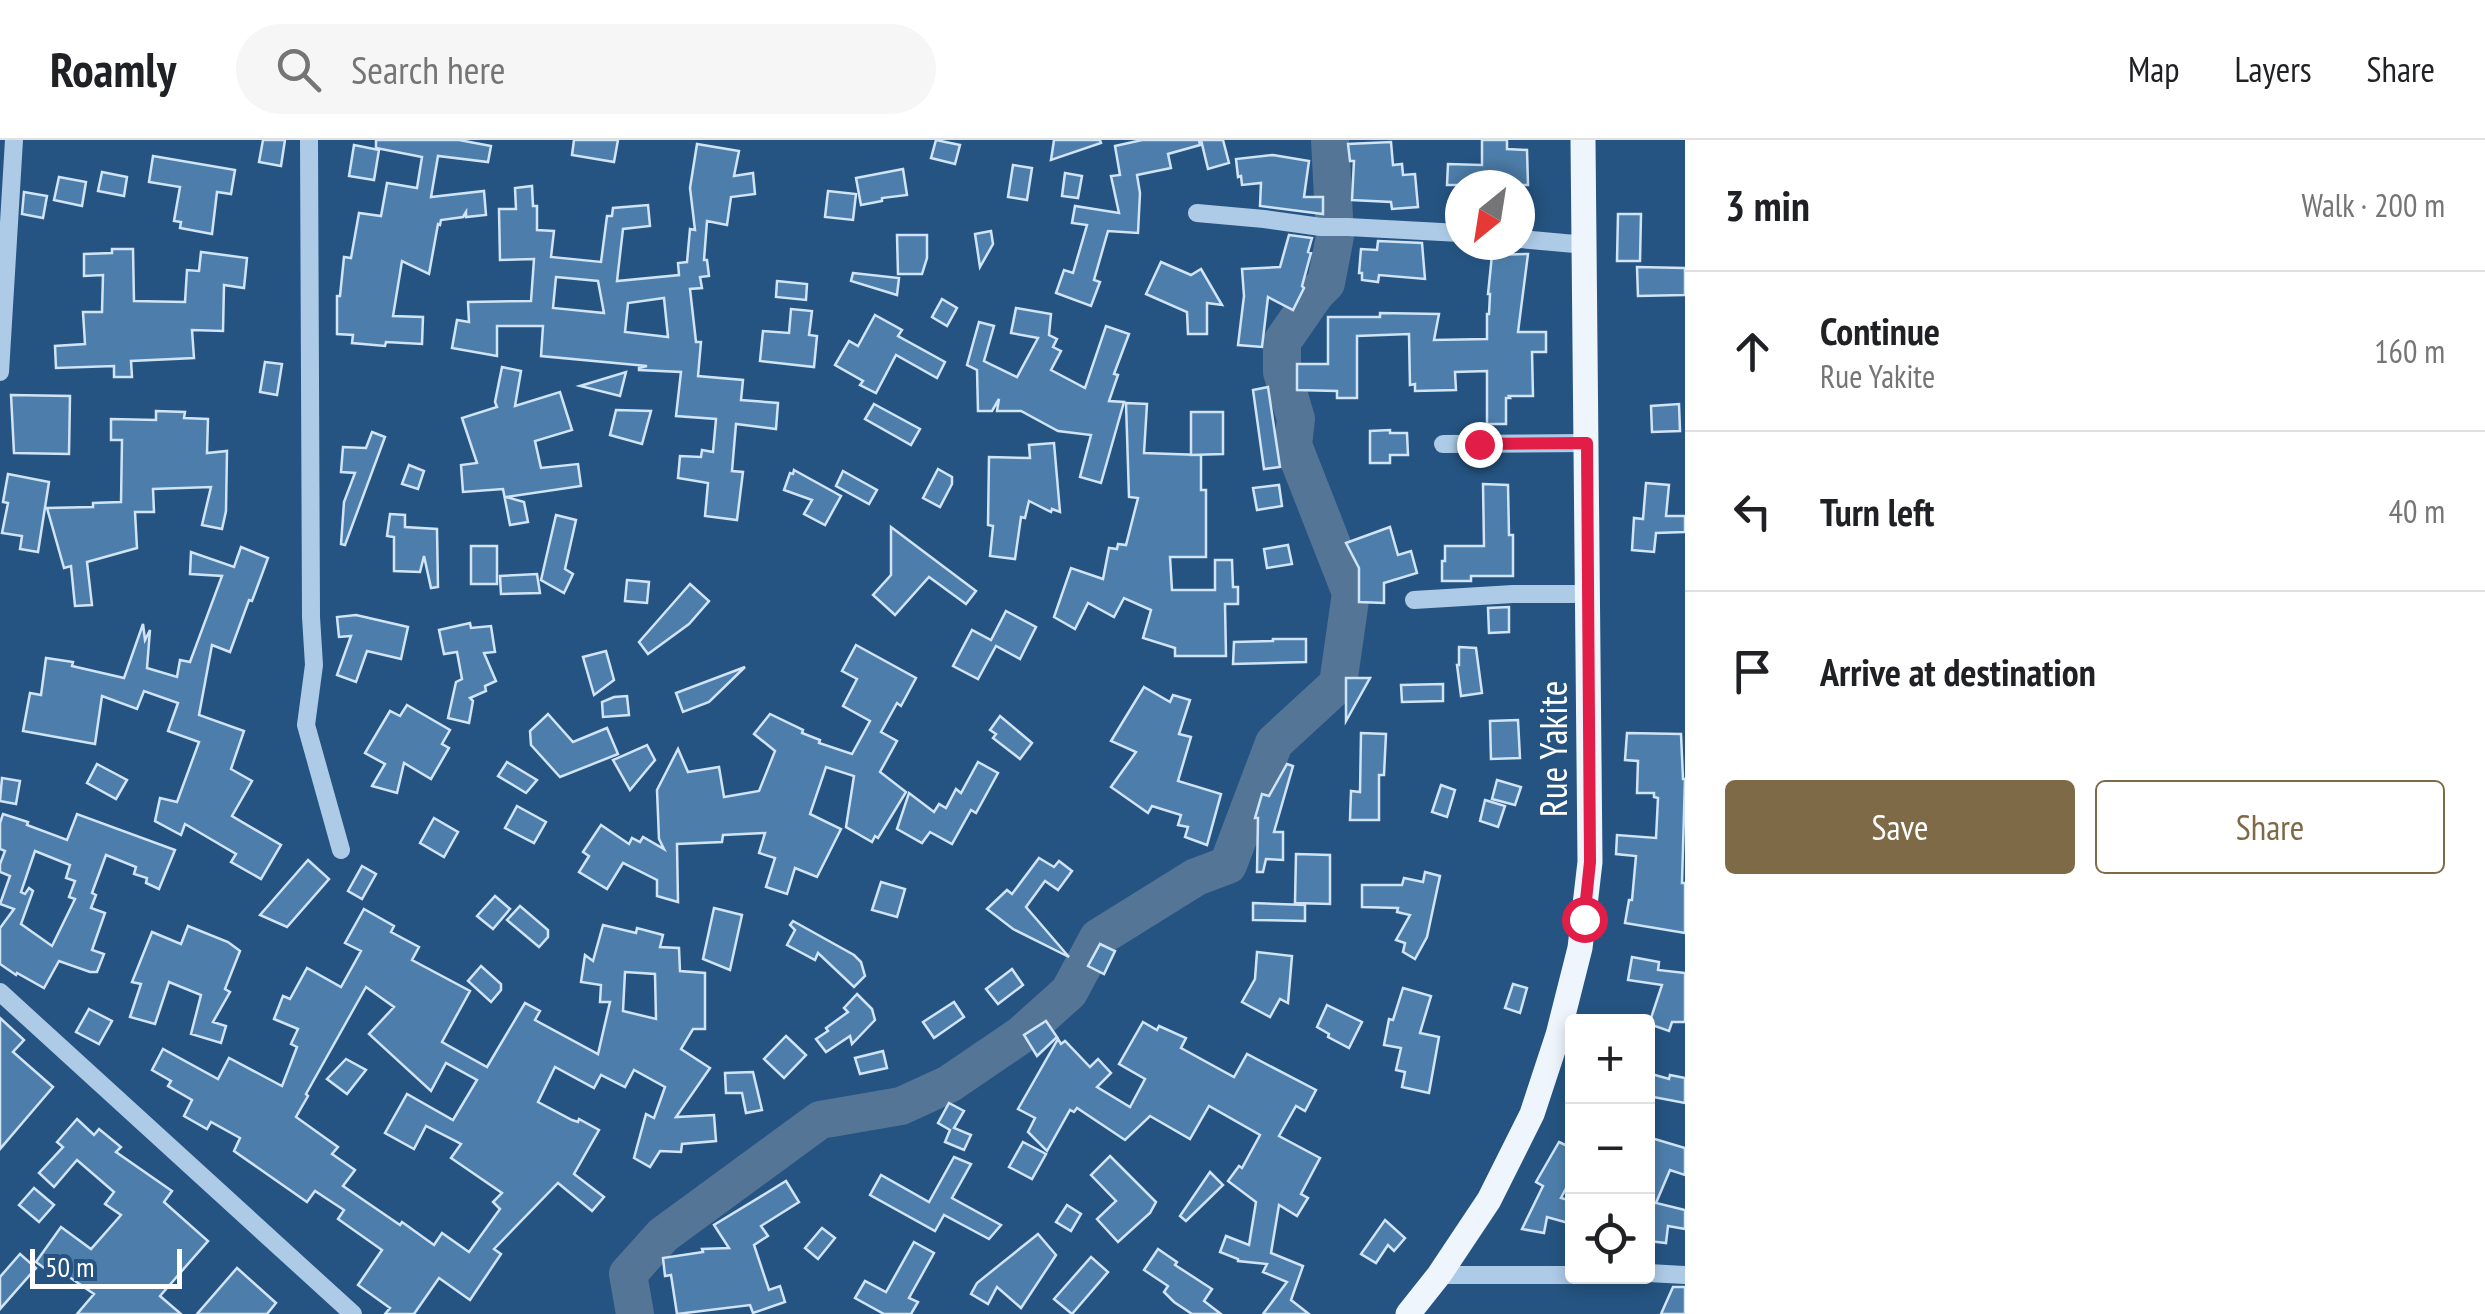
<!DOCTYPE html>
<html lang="en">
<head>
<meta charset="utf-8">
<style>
  :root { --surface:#fff; --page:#f6f6f6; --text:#202124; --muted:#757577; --line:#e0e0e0; --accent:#7e6a47 }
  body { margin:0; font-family:"PT Sans Narrow",sans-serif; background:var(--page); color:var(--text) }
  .controls { position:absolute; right:30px; bottom:30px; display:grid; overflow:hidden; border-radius:10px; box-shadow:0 5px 15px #0003 }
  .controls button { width:90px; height:90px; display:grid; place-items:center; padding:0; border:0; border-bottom:2px solid var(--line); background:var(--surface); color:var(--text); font:50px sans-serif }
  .compass { position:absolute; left:1445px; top:30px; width:90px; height:90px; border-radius:50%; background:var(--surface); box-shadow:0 5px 15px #0003; rotate:210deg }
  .scale { position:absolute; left:30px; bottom:25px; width:152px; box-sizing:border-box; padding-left:10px; border:5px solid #fff; border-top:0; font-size:28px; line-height:35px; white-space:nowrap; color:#fff; -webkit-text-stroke:8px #255482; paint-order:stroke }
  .stop { position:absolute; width:30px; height:30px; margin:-22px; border:8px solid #e11d48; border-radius:50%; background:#fff }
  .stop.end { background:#e11d48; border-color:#fff; box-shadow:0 2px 10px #0008 }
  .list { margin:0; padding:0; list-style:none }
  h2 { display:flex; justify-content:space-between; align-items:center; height:130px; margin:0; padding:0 40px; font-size:42px }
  h2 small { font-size:32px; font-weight:400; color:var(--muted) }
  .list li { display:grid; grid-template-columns:65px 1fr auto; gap:30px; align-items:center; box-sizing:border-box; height:160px; padding:0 40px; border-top:2px solid var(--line) }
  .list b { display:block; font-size:38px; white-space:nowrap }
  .list p { margin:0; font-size:32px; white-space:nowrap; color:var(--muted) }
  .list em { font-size:32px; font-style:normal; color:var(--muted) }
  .actions { display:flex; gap:20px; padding:30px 40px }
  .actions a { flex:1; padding:22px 0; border:2px solid var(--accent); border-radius:10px; text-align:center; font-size:35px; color:var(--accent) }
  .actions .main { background:var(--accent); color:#fff }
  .icon { flex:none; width:55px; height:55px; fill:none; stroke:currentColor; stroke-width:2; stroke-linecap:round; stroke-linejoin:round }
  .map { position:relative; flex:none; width:1685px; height:1174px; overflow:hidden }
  header { display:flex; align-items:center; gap:60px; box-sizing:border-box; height:140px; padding:0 50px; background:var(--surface); border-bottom:2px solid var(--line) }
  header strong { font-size:48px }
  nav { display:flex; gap:55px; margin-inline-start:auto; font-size:35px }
  .search { width:700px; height:90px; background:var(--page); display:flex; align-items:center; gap:25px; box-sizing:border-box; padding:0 35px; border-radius:55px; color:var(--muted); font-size:38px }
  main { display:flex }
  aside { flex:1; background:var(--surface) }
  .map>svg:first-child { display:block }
</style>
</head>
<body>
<header>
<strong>Roamly</strong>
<div class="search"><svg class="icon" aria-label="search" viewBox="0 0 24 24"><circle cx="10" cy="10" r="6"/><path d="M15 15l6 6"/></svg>Search here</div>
<nav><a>Map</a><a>Layers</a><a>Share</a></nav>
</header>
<main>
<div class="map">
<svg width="1685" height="1174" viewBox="0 0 1685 1174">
  <rect width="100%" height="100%" fill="#255482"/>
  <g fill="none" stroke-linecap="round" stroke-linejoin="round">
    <polyline stroke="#547596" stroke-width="38" points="635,1174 628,1134 663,1095 820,980 901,966 949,944 1021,895 1069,852 1098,798 1196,737 1228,725 1274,603 1338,544 1351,453 1293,305 1296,279 1282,232 1282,202 1316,153 1326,143 1335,96 1330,0"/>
  </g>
  <g fill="#4d7eab" stroke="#d0e4f6" stroke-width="2.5" fill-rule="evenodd">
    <polygon points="263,0 285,0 281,26 259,22"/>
    <polygon points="376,0 459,0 491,6 488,22 438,16 431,57 484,51 486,75 466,77 466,72 463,77 441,80 440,85 438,84 429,134 402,121 393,176 423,177 422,204 386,202 385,206 352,203 353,195 337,194 337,156 340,156 344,117 351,118 359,73 381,76 387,43 417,48 422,17 376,8"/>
    <polygon points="574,0 618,0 614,22 572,15"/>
    <polygon points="936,0 960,5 955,24 931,18"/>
    <polygon points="1054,0 1100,0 1101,3 1051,20"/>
    <polygon points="1142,0 1199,0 1200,5 1168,14 1171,28 1137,35 1140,53 1138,93 1108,91 1094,140 1100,142 1091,166 1056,153 1064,130 1073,133 1087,85 1072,83 1075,66 1119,73 1111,36 1120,35 1115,6"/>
    <polygon points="1201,0 1223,0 1229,23 1208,29"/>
    <polygon points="1482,0 1507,0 1507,9 1527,10 1528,45 1447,45 1448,24 1482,25"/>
    <polygon points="1391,2 1393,25 1402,24 1403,35 1415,34 1418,67 1392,69 1391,62 1352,60 1354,21 1350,21 1348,4"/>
    <path d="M697,4l42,7 -5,25 19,-3 2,21 -24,3 -4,28 -20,-4 -3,39h3l2,16 -9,1 2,11 -12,1 6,53h5l-3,34 45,4 -2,20 37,3 -2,26 -40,-5 -4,47 11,1 -6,48 -32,-4 3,-33 -30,-5 2,-22 21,1 1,-7 11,2 3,-33 -40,-3 5,-44 -42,-2v-2l8,-2 -106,-10 2,-30h-46v30l-45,-8 5,-28 12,2 -1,-20 63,-1 3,-42 -34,1 -1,-51h17l-1,-21 17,-2 1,20h4v24l17,1 -3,26 50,5 6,-46h5l1,-8 35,-3 2,21 -27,3 -6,52 62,-6 -1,-12 9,-1 3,-33 5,1 -5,-42zM556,137l42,4 6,32 -51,-5zM664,158l4,39 -43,-5 3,-29z"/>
    <polygon points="354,5 379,10 374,40 349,36"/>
    <polygon points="1273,15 1309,21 1304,57 1323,57 1323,74 1260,66 1261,43 1242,45 1241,36 1238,37 1236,19"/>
    <polygon points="153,16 235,30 231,54 217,52 212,94 180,88 181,82 174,81 180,47 149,42"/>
    <polygon points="1013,25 1032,28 1027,60 1008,57"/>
    <polygon points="903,29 907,55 882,58 882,61 861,65 856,38"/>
    <polygon points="102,32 127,37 124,56 98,51"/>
    <polygon points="1065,33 1082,36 1078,58 1062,56"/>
    <polygon points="59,37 86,42 82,66 54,60"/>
    <polygon points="828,51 856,54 853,80 825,77"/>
    <polygon points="24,52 47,56 43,78 22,74"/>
    <polygon points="1618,74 1641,74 1640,121 1617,121"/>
    <polygon points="991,91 993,104 980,127 975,94"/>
    <polygon points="897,95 927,95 927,118 922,134 898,134"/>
    <polygon points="1289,95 1312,98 1308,112 1311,113 1302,146 1304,148 1293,170 1268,157 1262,207 1238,205 1244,156 1242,129 1280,127"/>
    <polygon points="1378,101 1422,103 1425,139 1379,135 1378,142 1362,140 1362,133 1359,133 1361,109 1377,110"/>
    <polygon points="112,109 133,109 134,161 185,162 187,130 199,131 201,112 247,118 244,148 224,145 223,191 192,190 194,218 131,221 132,237 114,237 114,226 56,228 55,206 85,204 83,172 102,172 103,135 84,136 84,114 112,113"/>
    <polygon points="1528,114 1518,192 1546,192 1546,212 1532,212 1533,256 1509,256 1510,258 1506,258 1506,284 1487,284 1487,231 1455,232 1456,250 1415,251 1415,244 1410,245 1409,194 1357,196 1357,258 1337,258 1337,251 1297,250 1297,224 1328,224 1328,177 1380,177 1380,173 1439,174 1434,200 1487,199 1487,174 1489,174 1490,154 1488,154 1492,115"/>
    <polygon points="1161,122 1191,135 1201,129 1222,165 1207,163 1207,194 1188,194 1187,172 1146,154"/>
    <polygon points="1637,127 1685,128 1685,155 1638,156"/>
    <polygon points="853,133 899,138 897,155 851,141"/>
    <polygon points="777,141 807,144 806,160 776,157"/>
    <polygon points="942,159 957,168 947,186 932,177"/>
    <polygon points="1016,168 1051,174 1049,195 1057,199 1053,207 1061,211 1051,230 1085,248 1106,186 1129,194 1114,234 1118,235 1109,261 1124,262 1101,343 1080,337 1091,295 1058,291 1021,271 997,271 999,259 992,271 978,271 977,230 967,225 979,182 994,186 984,221 1017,237 1038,198 1011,193"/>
    <polygon points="791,169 812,171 809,195 817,196 814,227 760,221 763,191 789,193"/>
    <polygon points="875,175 902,190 898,196 945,222 937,238 896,215 876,253 860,245 863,241 835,225 849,201 858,206"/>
    <polygon points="265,222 282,224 277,255 260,252"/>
    <polygon points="502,227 521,231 515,266 560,252 572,290 535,301 541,328 578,324 581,346 506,357 524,362 528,382 510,385 503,349 463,352 461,325 477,323 462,278 497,267 495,262"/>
    <polygon points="626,232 620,256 580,246"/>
    <polygon points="1268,247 1280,327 1264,329 1253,250"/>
    <polygon points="11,255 70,256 69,314 14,313"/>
    <polygon points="1126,263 1147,264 1144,313 1201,315 1201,350 1206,350 1206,417 1170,417 1172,450 1215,450 1215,420 1232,420 1233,447 1238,447 1238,464 1225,464 1226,516 1175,516 1175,508 1143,498 1151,470 1124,458 1114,477 1088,463 1075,489 1054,477 1071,428 1103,439 1109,408 1117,409 1118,404 1126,405 1138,358 1129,357"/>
    <polygon points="874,264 920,289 911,305 865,279"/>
    <polygon points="1679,264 1680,291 1652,292 1651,266"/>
    <polygon points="616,270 651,271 642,304 610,295"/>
    <polygon points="156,271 185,272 184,278 208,279 207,313 227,311 226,371 222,389 202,385 211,347 153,349 154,372 135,372 137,408 87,422 92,465 75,466 71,426 64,428 47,368 93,367 93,363 121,362 122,300 111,300 111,279 156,280"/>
    <polygon points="1191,272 1223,272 1223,314 1191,315"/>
    <polygon points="1390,290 1390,293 1407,293 1408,315 1390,315 1390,323 1370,323 1370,291"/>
    <polygon points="372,292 385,297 345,405 341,404 344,362 355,333 341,332 343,307 366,308"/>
    <polygon points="1054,303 1060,372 1052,369 1051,372 1029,361 1025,378 1021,377 1015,419 990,416 993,386 988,385 989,317 1030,318 1029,305"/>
    <polygon points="409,325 424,331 418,349 402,344"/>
    <polygon points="938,329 952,337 952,344 940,367 923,358"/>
    <polygon points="794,330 841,356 825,385 804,374 812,360 784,350 790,333 793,334"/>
    <polygon points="843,331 877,350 869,364 836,346"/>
    <polygon points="8,334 49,342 38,412 20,409 22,396 2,393 8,363 3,362"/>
    <polygon points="1646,343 1669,345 1666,376 1685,376 1685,392 1656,393 1654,412 1632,410 1634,378 1643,379"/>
    <polygon points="1483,344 1508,345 1509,395 1513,395 1513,436 1471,436 1471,441 1442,441 1442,421 1445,421 1445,406 1484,406"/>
    <polygon points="1279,345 1282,366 1257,370 1253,348"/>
    <polygon points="390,374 405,375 405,387 437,389 438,447 431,448 424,416 420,432 394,431 394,397 387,396"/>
    <polygon points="556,375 576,380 565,429 573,434 564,453 541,440"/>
    <polygon points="891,387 976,451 966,464 929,437 895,475 873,455 891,435"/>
    <polygon points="1390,387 1398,415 1411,411 1417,433 1384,443 1384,463 1359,462 1359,428 1346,403"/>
    <polygon points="1288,405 1292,424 1267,428 1264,409"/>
    <rect x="471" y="406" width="26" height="38"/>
    <polygon points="241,407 268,418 252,461 249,460 230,512 212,505 199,575 244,591 231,629 252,641 232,676 281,705 261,739 231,722 236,714 185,684 181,695 155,681 160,658 177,662 199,602 168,591 178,563 144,551 137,569 102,556 95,604 23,591 30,553 41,555 46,518 73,522 72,526 124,538 143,484 145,500 150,490 147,528 177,537 180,520 190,522 222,436 190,434 191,412 234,427"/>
    <polygon points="537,434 540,453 501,454 500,436"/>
    <polygon points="627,440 649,442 647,463 625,461"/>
    <polygon points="690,444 709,461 689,484 648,514 639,502"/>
    <polygon points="1509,467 1509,492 1489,493 1488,468"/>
    <polygon points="1006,471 1036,487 1020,519 996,506 978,539 953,526 972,490 991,500"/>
    <polygon points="356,475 408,487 401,519 367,511 356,542 337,535 351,496 339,497 337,477"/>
    <polygon points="470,483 471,488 491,486 495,512 484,513 496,541 485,546 486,551 470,558 473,561 469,583 448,578 456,542 462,539 457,512 444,514 439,490"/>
    <polygon points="1273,499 1306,499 1306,522 1233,524 1234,502 1273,501"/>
    <polygon points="856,505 916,538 901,566 897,563 881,592 897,601 880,632 906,652 878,698 875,696 872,702 846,687 854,636 826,627 810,674 841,689 817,737 795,728 787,754 766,747 775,718 759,713 765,693 723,695 722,702 677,704 678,762 657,756 657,740 623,723 607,749 579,732 589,716 583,712 601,685 629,704 632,698 640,702 643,697 664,709 659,699 657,650 678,609 688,632 719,627 724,657 759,651 775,611 754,594 770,574 803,590 802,593 820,600 819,603 852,614 870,581 843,566 857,539 842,531"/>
    <polygon points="1459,507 1476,508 1482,553 1461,556 1457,525 1459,525"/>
    <polygon points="606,511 614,540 594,555 583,517"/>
    <polygon points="745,527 709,562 683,572 676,553"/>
    <polygon points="1346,538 1370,538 1346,581"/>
    <polygon points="1443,544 1443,561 1402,562 1401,545"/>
    <polygon points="1144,547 1170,562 1173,555 1190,560 1179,594 1191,597 1178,641 1221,654 1207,705 1185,697 1188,687 1178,685 1181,675 1152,666 1148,673 1111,647 1136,612 1111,601"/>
    <polygon points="627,556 629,575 603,577 602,562 614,557"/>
    <polygon points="407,565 450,590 442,604 449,608 431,639 404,623 397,653 372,646 385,624 365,613 390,571 400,576"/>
    <polygon points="548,574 573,602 607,588 618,614 560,637 531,605 530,591"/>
    <polygon points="1000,576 1032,603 1020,619 993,598 996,594 990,590"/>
    <polygon points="1518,580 1520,618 1491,619 1490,581"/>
    <polygon points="1361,593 1386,594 1384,635 1379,635 1379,680 1350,680 1351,651 1360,652"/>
    <polygon points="1627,593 1681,594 1683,639 1685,639 1682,743 1685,743 1685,793 1625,783 1629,760 1632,760 1636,716 1616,714 1617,695 1656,698 1658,658 1654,657 1654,653 1637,653 1638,621 1625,620"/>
    <polygon points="647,605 655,620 630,650 613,620"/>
    <polygon points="507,622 537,640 526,653 498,636"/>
    <polygon points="978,622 998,633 976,673 971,670 952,704 930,692 922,703 897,689 909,653 934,672 939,664 946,668 956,649 961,653"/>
    <polygon points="97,624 127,640 116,659 87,643"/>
    <polygon points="1287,624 1293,626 1274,692 1283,692 1283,720 1266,719 1263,732 1257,732 1258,678 1255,678 1262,654 1269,656"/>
    <polygon points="2,638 20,641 16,664 0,661"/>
    <polygon points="1497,640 1521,647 1515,665 1492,659"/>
    <polygon points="1441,645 1455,650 1447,677 1432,672"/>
    <polygon points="1485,660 1505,666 1498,687 1480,681"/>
    <polygon points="517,666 546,682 534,703 505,688"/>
    <path d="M3,674l25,8 -1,3 40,15 10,-26 98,36 -16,39 -13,-6 1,-5 -13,-4 2,-7 -30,-12 -14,38 4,2 -5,13 14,5 -13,37 12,4 -7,18h-7l-31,-11 -15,27 -27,-15 -1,2 -16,-11v-36l14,-19 -14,-5 10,-28 -10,-4v-8l5,-13 -5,-2v-26zM35,711l35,14 -4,13 9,3 -6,16 6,2 -23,47 -31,-22 12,-33 -4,-3 -4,6 -4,-2z"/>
    <polygon points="434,678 458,692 444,717 420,703"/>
    <polygon points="1296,714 1330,715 1330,764 1295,763"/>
    <polygon points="1039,718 1054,727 1059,721 1072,731 1058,750 1045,741 1026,767 1069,817 1013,789 987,769 1007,750 1012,754"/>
    <polygon points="308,720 329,739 287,787 260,775"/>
    <polygon points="362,726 376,734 362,759 348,751"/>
    <polygon points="1425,732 1440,736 1427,797 1415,819 1403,812 1405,803 1396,800 1410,775 1397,772 1398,768 1362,767 1362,745 1402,745 1404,738 1423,742"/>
    <polygon points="881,742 905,749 897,777 872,770"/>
    <polygon points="495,756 510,769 493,789 477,776"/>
    <polygon points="1253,763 1305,765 1305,781 1253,780"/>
    <polygon points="520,766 548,790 548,797 539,807 507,780"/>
    <polygon points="714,768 742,775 730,830 703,819"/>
    <path d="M364,769l30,17 -3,6 28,15 -7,13 58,31 -28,51 45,25 38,-64 15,8 -5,9 63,34 12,-52h-10l1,-17 -20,-3 4,-27 8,6 10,-36 33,8 1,-5 26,7 -3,12 19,1 1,23 25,2v56h-12l-12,20 29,19 -34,49 38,-2 2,26 -34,3 -1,8 -21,-1 -10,16 -16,-9 12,-44 8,4 11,-31 -31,-17 -9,17 -24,-12 -7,13 -39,-21 -17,35 34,18 6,2 1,-3 20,11 -25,44 30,23 -12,14 -34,-28 -64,66 7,5 -31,46 -31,-22 -25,36h-29l5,-6 -32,-23 24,-35 -44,-31 6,-9 -29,-19 -8,11 -73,-51 6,-13 -29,-16 -4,7 -23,-13 8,-16 -24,-14 3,-5 -19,-11 11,-21 55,30 11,-21 53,28 15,-39 -6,-3 7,-15 -24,-10 9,-23 7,3 17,-31 34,19 20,-36 -16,-8zM625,832l30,2 1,45 -33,-8zM366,847l28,20 -25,27 62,57 15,-28 31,17 -24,40 -46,-26 -22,39 29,16 12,-23 35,18 -10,14 51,35 -9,9 7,7 -31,43 -27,-19 -8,12 -32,-23 -2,3 -57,-39 12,-16 -23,-16 6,-7 -42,-30 12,-21 -2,-2z"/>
    <polygon points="793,781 854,815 861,822 865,836 854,847 818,813 815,820 787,805 795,790 790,785"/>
    <polygon points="188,786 228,802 240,811 225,849 230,852 213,882 226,886 221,903 191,894 201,855 169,842 155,884 130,877 141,844 132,842 152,792 181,804"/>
    <polygon points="1100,804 1115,811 1104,834 1088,826"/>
    <polygon points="1257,812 1292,816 1288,863 1280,859 1270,877 1242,862 1255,839"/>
    <polygon points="1632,817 1659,822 1658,830 1685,833 1685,882 1672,882 1669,891 1649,884 1662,845 1628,840"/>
    <polygon points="481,826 501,844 501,850 491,862 468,841"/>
    <polygon points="1012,829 1023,845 998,864 986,849"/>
    <polygon points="1513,844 1527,848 1520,873 1505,868"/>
    <polygon points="1403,848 1431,856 1420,893 1439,897 1429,953 1402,947 1405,932 1396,930 1401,908 1384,905 1389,879 1393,880"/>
    <polygon points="857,854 872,869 875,880 852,904 850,896 826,912 816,899 828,891 826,888 848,872 844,868"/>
    <polygon points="954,862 964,877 934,898 923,882"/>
    <polygon points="1327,865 1362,882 1349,908 1328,897 1329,894 1317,887"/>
    <polygon points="89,869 112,881 99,904 76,892"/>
    <polygon points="0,878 24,900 13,912 53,947 0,1009"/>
    <polygon points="1046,881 1057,897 1037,916 1024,895"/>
    <polygon points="1143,882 1157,890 1159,886 1186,898 1181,908 1234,937 1247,914 1316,950 1305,971 1296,966 1279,996 1320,1018 1301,1054 1308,1058 1297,1076 1279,1065 1271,1113 1303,1126 1291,1160 1309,1174 1263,1174 1287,1142 1263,1132 1267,1124 1238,1121 1238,1119 1220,1112 1226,1096 1249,1105 1256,1062 1228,1041 1239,1026 1242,1028 1260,995 1209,966 1190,999 1150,976 1125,1000 1077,968 1074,972 1070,970 1047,1011 1028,992 1035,978 1018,969 1058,899 1061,904 1065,901 1090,927 1098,919 1111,933 1097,947 1130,967 1145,939 1119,924"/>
    <polygon points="786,896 806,915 784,938 764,919"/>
    <polygon points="883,911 887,928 860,934 855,918"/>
    <polygon points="346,919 366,930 347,954 327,939"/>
    <polygon points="753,932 762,970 746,973 742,953 726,953 725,933"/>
    <polygon points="1648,933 1669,939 1670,935 1685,938 1685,963 1648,956"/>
    <polygon points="949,963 964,971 954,988 971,995 964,1010 945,1002 950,990 938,983"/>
    <polygon points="77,979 94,995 99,989 121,1007 116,1012 172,1051 164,1062 208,1101 160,1156 181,1174 77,1174 94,1154 59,1130 55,1136 36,1122 61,1087 91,1109 121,1075 105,1064 114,1052 77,1020 54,1047 39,1033 63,1007 57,1002"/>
    <polygon points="1648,997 1685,1008 1685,1035 1670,1030 1656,1063 1685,1070 1685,1089 1668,1086 1666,1103 1648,1101"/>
    <polygon points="1023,1002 1046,1014 1032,1039 1009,1027"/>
    <polygon points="1559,1002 1572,1008 1572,1037 1561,1058 1572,1061 1572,1084 1547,1077 1544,1093 1522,1089 1543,1046 1536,1042"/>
    <polygon points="1110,1016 1156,1062 1150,1073 1118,1102 1097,1079 1116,1061 1091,1035"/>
    <polygon points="954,1017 971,1024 952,1058 1001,1085 989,1099 944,1075 935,1091 870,1055 881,1035 929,1062"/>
    <polygon points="1210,1032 1223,1045 1186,1081 1180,1076"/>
    <polygon points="786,1041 799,1062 761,1086 768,1096 754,1105 769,1150 780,1146 785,1162 753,1173 750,1165 677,1174 671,1135 665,1136 663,1118 703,1112 702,1109 729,1108 714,1085"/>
    <polygon points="34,1048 54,1065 39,1082 19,1065"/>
    <polygon points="1067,1065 1081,1074 1071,1091 1056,1082"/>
    <polygon points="1385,1080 1405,1098 1394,1111 1388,1105 1376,1123 1361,1114"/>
    <polygon points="822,1088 835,1098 818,1119 805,1108"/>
    <polygon points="1038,1094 1056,1115 1021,1168 997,1147 988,1164 971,1154 977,1143"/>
    <polygon points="914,1102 934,1113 909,1158 918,1162 911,1174 884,1174 855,1158 865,1141 886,1152"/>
    <polygon points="1158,1109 1177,1122 1175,1125 1212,1149 1204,1161 1221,1174 1192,1174 1174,1162 1164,1152 1168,1146 1144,1130"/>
    <polygon points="20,1114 36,1128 0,1169 0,1137"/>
    <polygon points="1091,1117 1108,1132 1072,1174 1054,1159"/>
    <polygon points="237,1128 276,1163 267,1174 197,1174"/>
    <polygon points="1673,1147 1685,1147 1685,1174 1661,1174"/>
  </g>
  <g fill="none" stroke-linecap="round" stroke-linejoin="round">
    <g stroke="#adcbe7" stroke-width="18">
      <polyline points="309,0 311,477 314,525 306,585 341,710"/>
      <polyline points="1197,73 1264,79 1321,87 1348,87 1460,93"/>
      <polyline points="1520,99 1586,105"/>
      <polyline points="0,232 14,0"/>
      <polyline points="1443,304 1587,303"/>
      <polyline points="1414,460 1513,454 1589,454"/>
      <polyline points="0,852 353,1174"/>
      <polyline points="1648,1133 1685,1135"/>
      <polyline points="1439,1135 1572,1135"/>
    </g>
    <polyline stroke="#eff5fd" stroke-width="25" points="1408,1174 1439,1135 1489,1060 1532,974 1558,895 1580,808 1590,722 1583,0"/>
  </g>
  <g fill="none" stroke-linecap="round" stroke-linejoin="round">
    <polyline stroke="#e11d48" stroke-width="12" points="1479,304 1587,303 1590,722 1584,779"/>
  </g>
  <g text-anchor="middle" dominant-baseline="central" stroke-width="9" stroke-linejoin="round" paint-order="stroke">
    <g font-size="38" fill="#fff" stroke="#255482">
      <text transform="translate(1552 609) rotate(-90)">Rue Yakite</text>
    </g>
  </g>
</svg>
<div class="controls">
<button>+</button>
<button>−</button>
<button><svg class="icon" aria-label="locate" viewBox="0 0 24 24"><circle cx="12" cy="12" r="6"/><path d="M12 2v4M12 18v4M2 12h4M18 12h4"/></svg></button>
</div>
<svg class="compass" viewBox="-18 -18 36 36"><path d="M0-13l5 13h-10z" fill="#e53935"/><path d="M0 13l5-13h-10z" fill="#757577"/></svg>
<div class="scale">50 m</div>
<div class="stop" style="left:1584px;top:779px"></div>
<div class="stop end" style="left:1479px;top:304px"></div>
</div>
<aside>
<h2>3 min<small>Walk · 200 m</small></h2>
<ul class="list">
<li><svg class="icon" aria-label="ahead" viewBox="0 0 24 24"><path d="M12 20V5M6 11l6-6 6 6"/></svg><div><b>Continue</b><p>Rue Yakite</p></div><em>160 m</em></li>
<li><svg class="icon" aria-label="left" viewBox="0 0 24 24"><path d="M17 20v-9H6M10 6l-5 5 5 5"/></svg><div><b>Turn left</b></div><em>40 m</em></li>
<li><svg class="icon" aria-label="arrive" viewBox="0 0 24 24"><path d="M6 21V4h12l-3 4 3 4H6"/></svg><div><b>Arrive at destination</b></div></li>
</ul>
<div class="actions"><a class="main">Save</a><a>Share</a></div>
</aside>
</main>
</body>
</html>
